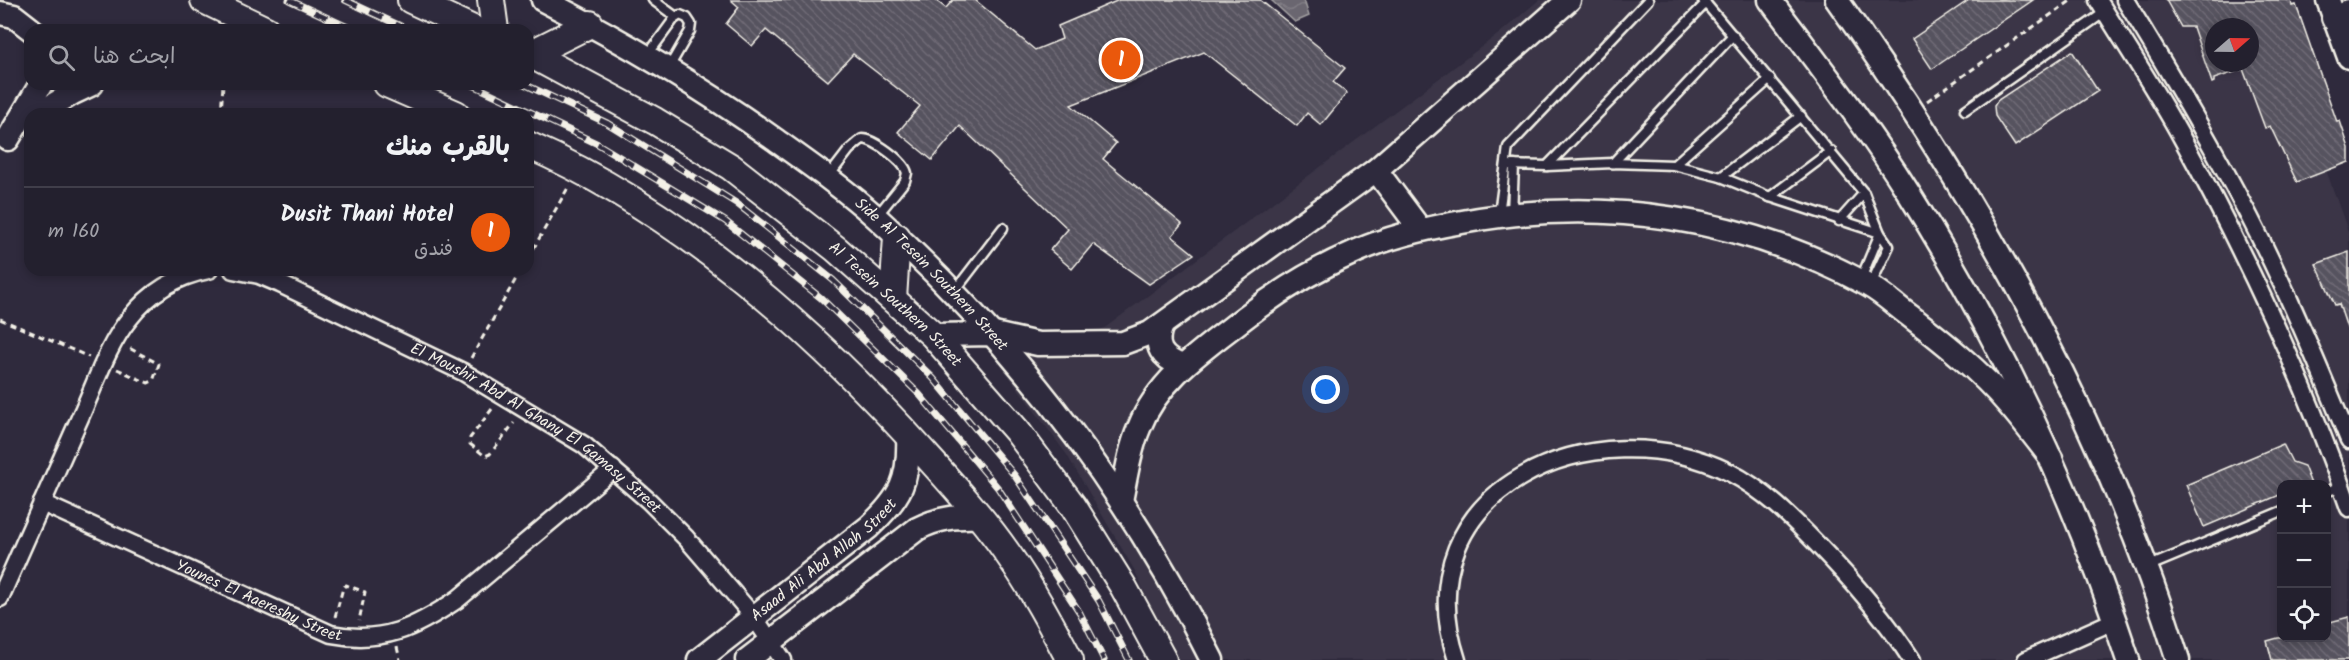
<!DOCTYPE html>
<html lang="ar">
<head>
<meta charset="utf-8">
<style>
  :root { --surface:#23202e; --page:#2b2836; --text:#f1f3f6; --muted:#a3a3aa; --line:#403e4a; --accent:#ea580c }
  body { margin:0; font-family:Kalam,"Playpen Sans Arabic",sans-serif; background:var(--page); color:var(--text); direction:rtl }
  .controls { position:absolute; right:18px; bottom:18px; display:grid; overflow:hidden; border-radius:12px; box-shadow:0 3px 9px #0003 }
  .controls button { width:54px; height:54px; display:grid; place-items:center; padding:0; border:0; border-bottom:2px solid var(--line); background:var(--surface); color:var(--text); font:30px sans-serif }
  .compass { position:absolute; left:2205px; top:18px; width:54px; height:54px; border-radius:50%; background:var(--surface); box-shadow:0 3px 9px #0003; rotate:70deg }
  .you { position:absolute; left:1326px; top:390px; width:21px; height:21px; margin:-15px; border:4px solid #fff; border-radius:50%; background:#1a73e8; box-shadow:0 0 0 9px #1a73e833 }
  .badge { display:grid; place-items:center; width:39px; height:39px; border-radius:50%; background:var(--accent); color:#fff; font-size:20px; font-weight:700 }
  .pin { position:absolute; translate:-50% -50%; border:3px solid #fff; box-shadow:0 2px 6px #0006 }
  .list { margin:0; padding:0; list-style:none }
  h2 { display:flex; justify-content:space-between; align-items:center; height:78px; margin:0; padding:0 24px; font-size:26px }
  h2 small { font-size:20px; font-weight:400; color:var(--muted) }
  .list li { display:grid; grid-template-columns:39px 1fr auto; gap:18px; align-items:center; box-sizing:border-box; height:90px; padding:0 24px; border-top:2px solid var(--line) }
  .list b { display:block; font-size:22px; white-space:nowrap }
  .list p { margin:0; font-size:20px; white-space:nowrap; color:var(--muted) }
  .list em { font-size:20px; font-style:normal; color:var(--muted) }
  .icon { flex:none; width:33px; height:33px; fill:none; stroke:currentColor; stroke-width:2; stroke-linecap:round; stroke-linejoin:round }
  .map { position:relative; flex:none; width:2349px; height:660px; overflow:hidden; direction:ltr }
  .search { position:absolute; background:var(--surface); box-shadow:0 3px 9px #0003; left:24px; top:24px; width:510px; height:66px; display:flex; align-items:center; gap:15px; box-sizing:border-box; padding:0 21px; border-radius:18px; color:var(--muted); font-size:22px }
  .panel { position:absolute; background:var(--surface); box-shadow:0 3px 9px #0003; left:24px; top:108px; width:510px; height:168px; border-radius:18px; direction:rtl }
  .map>svg:first-child { display:block }
</style>
</head>
<body>
<div class="map">
<svg width="2349" height="660" viewBox="0 0 2349 660">
  <defs>
    <pattern id="water-waves" width="16" height="10" patternUnits="userSpaceOnUse" patternTransform="scale(1.5)"><rect width="16" height="10" fill="#6a6670"/><path d="M0 5q4-4 8 0t8 0" fill="none" stroke="#807c84"/></pattern>
    <pattern id="building-back-hatch" width="6" height="6" patternUnits="userSpaceOnUse" patternTransform="scale(1.5)"><rect width="6" height="6" fill="#56525f"/><path d="M-1 5l2 2M0 0l6 6M5-1l2 2" fill="none" stroke="#6f6b76"/></pattern>
  </defs>
  <rect width="100%" height="100%" fill="#2f2a3d"/>
  <filter id="ink" filterUnits="userSpaceOnUse"><feTurbulence type="fractalNoise" baseFrequency=".0167" numOctaves="2"/><feDisplacementMap in="SourceGraphic" scale="12" xChannelSelector="R" yChannelSelector="G"/><feConvolveMatrix kernelMatrix="1 2 1 2 8 2 1 2 1" color-interpolation-filters="sRGB"/></filter>
  <g filter="url(#ink)">
    <path fill="#3b3647" fill-rule="evenodd" d="M1539,0h726l84,234v426h-1175l-39,-89 -68,-116 -73,-99 32,2 26,-4 27,-11 27,-16 394,-294zM2214,27h36v36h-36zM2282,484h44v154h-44z"/>
    <polygon fill="url(#water-waves)" stroke="#a19ea0" stroke-width="1.5" points="1271,0 1304,0 1309,16 1295,22"/>
    <g fill="url(#building-back-hatch)" stroke="#f4f1e8" stroke-width="1.5" fill-rule="evenodd">
      <polygon points="731,0 935,0 946,8 953,0 975,0 1035,50 1062,39 1058,26 1119,0 1260,0 1345,68 1333,82 1347,93 1321,125 1307,113 1297,126 1204,52 1071,105 1116,143 1103,159 1182,224 1172,236 1194,254 1149,284 1093,244 1072,269 1050,250 1068,229 960,126 932,160 898,132 920,106 853,54 828,81 766,30 752,46 726,24 739,7"/>
      <polygon points="1969,0 2033,0 1932,69 1912,39"/>
      <path d="M2166,0h125l1,6 4,-1 41,117 3,-1 9,27v14l-52,20 -27,-56 -5,2 -22,-59 -29,10v3l-2,1 -19,-56h-12zM2214,27h36v36h-36z"/>
      <polygon points="2072,51 2098,91 2015,146 1995,116 1994,106 1998,100"/>
      <polygon points="2349,252 2349,328 2347,328 2339,304 2335,305 2316,264"/>
      <polygon points="2283,444 2292,462 2304,466 2311,484 2282,484 2282,494 2204,527 2186,485"/>
      <polygon points="2349,617 2349,660 2272,660 2267,641 2278,638 2326,638 2326,623"/>
    </g>
    <g fill="none" stroke-linecap="round" stroke-linejoin="round">
      <defs>
        <g id="lane">
          <polyline points="653,0 676,17"/>
          <polyline points="1703,0 1864,193 1880,233 1860,281"/>
          <polyline points="647,56 674,19 680,15 687,18 691,24 690,31 668,69"/>
          <polyline points="1965,110 2105,12"/>
          <polyline points="1613,163 1733,35"/>
          <polyline points="1506,165 1547,166 1613,163 1674,165 1721,177 1770,197 1880,233 1889,246 1871,284"/>
          <polyline points="1674,165 1770,79"/>
          <polyline points="1547,166 1706,3"/>
          <path d="M829,176l20,-26 13,-11c12,0 42,22 45,34l-2,8 -29,36"/>
          <polyline points="1721,177 1801,116"/>
          <polyline points="1770,197 1831,151"/>
          <polyline points="1499,214 1508,147 1648,0"/>
          <polyline points="1512,214 1514,165"/>
          <polyline points="1839,221 1864,193"/>
          <polyline points="954,292 1003,228"/>
          <polyline points="2326,492 2341,486"/>
          <polyline points="2147,567 2282,511"/>
        </g>
        <g id="street">
          <path d="M2098,0c28,46 59,92 85,140 64,118 122,241 166,368"/>
          <path d="M2125,0c44,71 87,144 125,218 37,72 68,147 99,222"/>
          <path id="s1" d="M233,270l26,5 21,9 183,88 121,73 65,56 37,37 68,79 29,43"/>
          <path id="s2" d="M42,503l289,131c52,10 84,-6 127,-35l155,-130"/>
          <path d="M0,598c27,-62 55,-123 82,-185 14,-31 26,-68 47,-94 21,-27 47,-43 80,-49"/>
          <path d="M1457,660c-57,-172 138,-254 272,-188 35,18 61,44 88,72 35,36 68,74 95,116"/>
          <polyline points="2026,660 2116,620"/>
        </g>
        <g id="secondary">
          <path id="s3" d="M543,0c80,41 158,87 231,139 35,25 71,50 103,79 139,126 252,274 335,442"/>
          <path d="M1770,0c47,63 96,125 138,192 93,147 166,303 220,468"/>
          <path d="M1837,0c144,203 267,422 341,660"/>
          <polyline points="2328,0 2349,57"/>
          <polyline points="0,13 14,16 32,30"/>
          <polyline points="38,114 73,93 92,84"/>
          <polyline points="8,139 41,84"/>
          <polyline points="1376,170 1420,229"/>
          <path d="M1162,325c-9,22 0,33 20,41"/>
          <polyline points="933,335 994,334 1038,344 1123,343 1150,333 1376,170 1569,0"/>
          <path d="M1121,501c5,-24 8,-50 18,-73 19,-49 65,-79 105,-110 35,-27 73,-50 113,-67 34,-15 70,-23 105,-29 140,-26 281,-5 406,63 15,8 28,21 42,31 35,27 69,54 98,88 15,17 29,36 43,54"/>
          <path id="s4" d="M699,660l170,-133c32,-30 41,-47 39,-92"/>
          <path d="M747,660l170,-131c21,-11 39,-13 63,-12"/>
        </g>
        <g id="primary">
          <polyline points="204,0 266,30"/>
          <polyline points="411,0 475,30"/>
          <polyline points="491,0 495,30"/>
          <polyline points="2335,18 2349,13"/>
          <path id="s5" d="M528,53l127,68 76,46 105,82 97,86 84,96 56,75 51,82 39,72"/>
          <polyline points="530,54 590,24"/>
          <polyline points="387,84 456,114"/>
          <path d="M528,145c151,66 287,186 396,308 29,32 59,65 84,101 24,34 43,70 62,106"/>
          <polyline points="893,299 897,237"/>
        </g>
      </defs>
      <use href="#lane" stroke="#f4f1e8" stroke-width="13"/>
      <use href="#street" stroke="#f4f1e8" stroke-width="21"/>
      <use href="#secondary" stroke="#f4f1e8" stroke-width="27"/>
      <use href="#primary" stroke="#f4f1e8" stroke-width="30"/>
      <g stroke="#f4f1e8" stroke-width="3" stroke-dasharray="6 4.5" stroke-linecap="butt">
        <polyline points="1927,101 2072,0"/>
        <polyline points="221,114 223,84"/>
        <polyline points="528,258 569,186"/>
        <polyline points="0,319 89,357"/>
        <polyline points="471,358 521,270"/>
        <polyline points="117,369 148,383 153,381 159,364 129,348"/>
        <polyline points="492,409 470,438 470,444 485,456 490,454 514,423"/>
        <polyline points="335,617 343,588 346,585 365,592 359,621"/>
        <polyline points="397,647 400,660"/>
      </g>
      <use href="#lane" stroke="#2f2a3d" stroke-width="8"/>
      <use href="#street" stroke="#2f2a3d" stroke-width="16"/>
      <use href="#secondary" stroke="#2f2a3d" stroke-width="22"/>
      <use href="#primary" stroke="#2f2a3d" stroke-width="26"/>
      <defs>
        <g id="rail">
          <polyline points="289,0 354,30"/>
          <polyline points="345,0 409,30"/>
          <polyline points="471,84 598,144 725,221 821,298 919,394 998,488 1080,613 1104,660"/>
          <polyline points="524,84 607,123 736,203 833,280 933,378 1015,476 1099,601 1129,660"/>
        </g>
      </defs>
      <use href="#rail" stroke="#f4f1e8" stroke-width="7"/>
      <use href="#rail" stroke="#2f2a3d" stroke-width="4.5" stroke-dasharray="14" stroke-linecap="butt"/>
    </g>
  </g>
  <g text-anchor="middle" dominant-baseline="central" stroke-width="6" stroke-linejoin="round" paint-order="stroke">
    <g font-size="16" fill="#f4f1e8" stroke="#2f2a3d">
      <text stroke="none"><textPath href="#s3" startOffset="478">Side Al Tesein Southern Street</textPath></text>
      <text stroke="none"><textPath href="#s5" startOffset="447">Al Tesein Southern Street</textPath></text>
      <text stroke="none"><textPath href="#s1" startOffset="344">El Moushir Abd Al Ghany El Gamasy Street</textPath></text>
      <text stroke="none"><textPath href="#s4" startOffset="160">Asaad Ali Abd Allah Street</textPath></text>
      <text stroke="none"><textPath href="#s2" startOffset="238">Younes El Aaereshy Street</textPath></text>
    </g>
  </g>
</svg>
<div class="controls">
<button>+</button>
<button>−</button>
<button><svg class="icon" aria-label="locate" viewBox="0 0 24 24"><circle cx="12" cy="12" r="6"/><path d="M12 2v4M12 18v4M2 12h4M18 12h4"/></svg></button>
</div>
<svg class="compass" viewBox="-18 -18 36 36"><path d="M0-13l5 13h-10z" fill="#e53935"/><path d="M0 13l5-13h-10z" fill="#a3a3aa"/></svg>
<div class="you"></div>
<div class="pin badge" style="left:1121px;top:60px">1</div>
<div class="search"><svg class="icon" aria-label="search" viewBox="0 0 24 24"><circle cx="10" cy="10" r="6"/><path d="M15 15l6 6"/></svg>ابحث هنا</div>
<section class="panel">
<h2>بالقرب منك<small></small></h2>
<ul class="list">
<li><span class="badge">1</span><div><b>Dusit Thani Hotel</b><p>فندق</p></div><em>160 m</em></li>
</ul>
</section>
</div>
</body>
</html>
